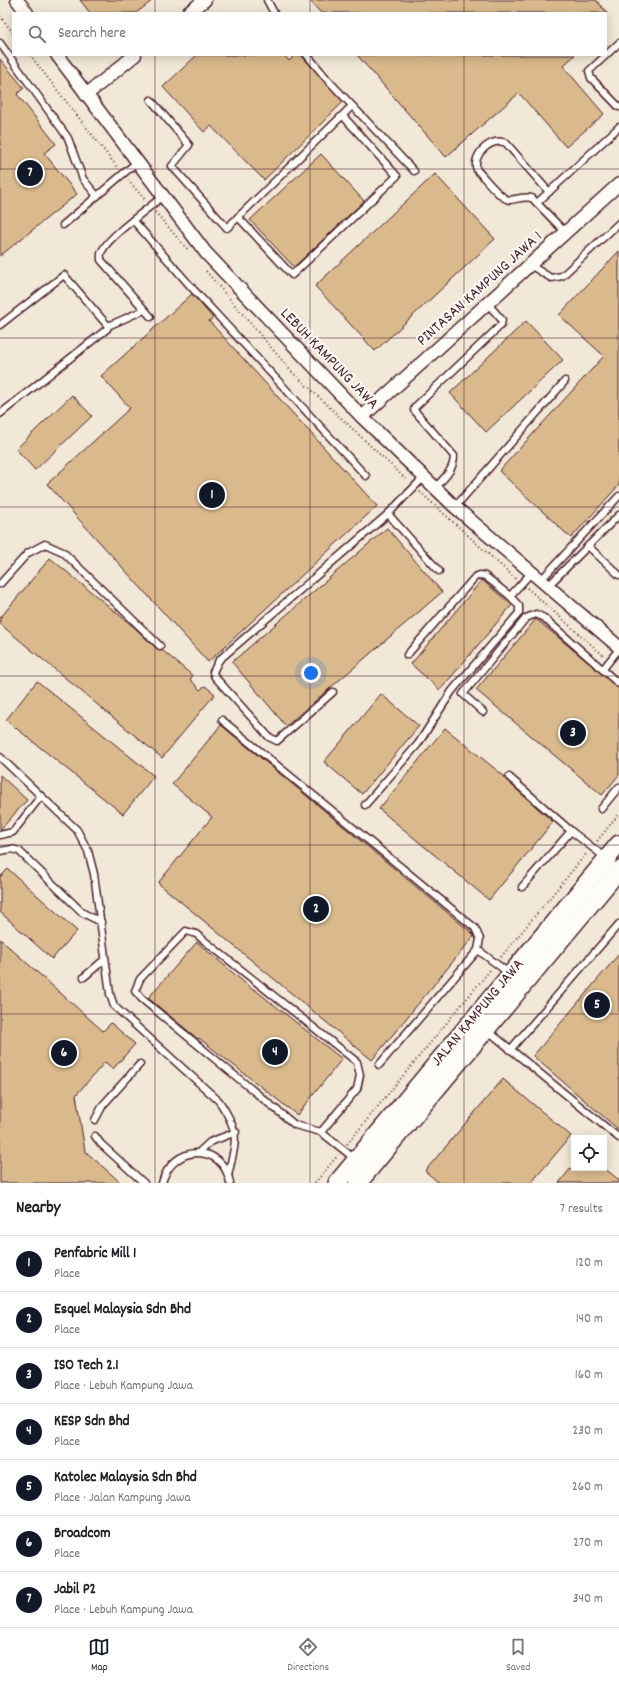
<!DOCTYPE html>
<html lang="en">
<head>
<meta charset="utf-8">
<style>
  :root { --surface:#fff; --page:#f6f6f6; --text:#202124; --muted:#757577; --line:#e0e0e0; --accent:#111827 }
  body { margin:0; font-family:Dekko,sans-serif; background:var(--page); color:var(--text) }
  .controls { position:absolute; right:12px; bottom:12px; display:grid; overflow:hidden; border-radius:0px; box-shadow:0 2px 10px #0003 }
  .controls button { width:36px; height:36px; display:grid; place-items:center; padding:0; border:0; border-bottom:1px solid var(--line); background:var(--surface); color:var(--text); font:20px sans-serif }
  .you { position:absolute; left:311px; top:673px; width:14px; height:14px; margin:-10px; border:3px solid #fff; border-radius:50%; background:#1a73e8; box-shadow:0 0 0 6px #1a73e833 }
  .badge { display:grid; place-items:center; width:26px; height:26px; border-radius:50%; background:var(--accent); color:#fff; font-size:13px; font-weight:700 }
  .pin { position:absolute; translate:-50% -50%; border:2px solid #fff; box-shadow:0 1px 4px #0006 }
  .list { margin:0; padding:0; list-style:none }
  h2 { display:flex; justify-content:space-between; align-items:center; height:52px; margin:0; padding:0 16px; font-size:17px }
  h2 small { font-size:13px; font-weight:400; color:var(--muted) }
  .list li { display:grid; grid-template-columns:26px 1fr auto; gap:12px; align-items:center; box-sizing:border-box; height:56px; padding:0 16px; border-top:1px solid var(--line) }
  .list b { display:block; font-size:15px; white-space:nowrap }
  .list p { margin:0; font-size:13px; white-space:nowrap; color:var(--muted) }
  .list em { font-size:13px; font-style:normal; color:var(--muted) }
  .icon { flex:none; width:22px; height:22px; fill:none; stroke:currentColor; stroke-width:2; stroke-linecap:round; stroke-linejoin:round }
  .map { position:relative; flex:none; width:619px; height:1183px; overflow:hidden }
  .search { position:absolute; background:var(--surface); box-shadow:0 2px 10px #0003; left:12px; right:12px; top:12px; height:44px; display:flex; align-items:center; gap:10px; box-sizing:border-box; padding:0 14px; border-radius:0px; color:var(--muted); font-size:15px }
  .sheet { height:444px; background:var(--surface) }
  nav { display:flex; justify-content:space-around; align-items:center; box-sizing:border-box; height:56px; border-top:1px solid var(--line); background:var(--surface); font-size:11px; color:var(--muted) }
  nav a { display:grid; justify-items:center; gap:2px }
  nav .on { color:var(--accent) }
  .map>svg:first-child { display:block }
</style>
</head>
<body>
<div class="map">
<svg width="619" height="1183" viewBox="0 0 619 1183">
  <rect width="100%" height="100%" fill="#f2e8d7"/>
  <filter id="ink" filterUnits="userSpaceOnUse"><feTurbulence type="fractalNoise" baseFrequency=".025" numOctaves="2"/><feDisplacementMap in="SourceGraphic" scale="8" xChannelSelector="R" yChannelSelector="G"/><feConvolveMatrix kernelMatrix="1 2 1 2 8 2 1 2 1" color-interpolation-filters="sRGB"/></filter>
  <g filter="url(#ink)">
    <g fill="#daba8d" stroke="#4a1f2b">
      <polygon points="80,0 153,0 136,13 90,13"/>
      <polygon points="309,0 596,0 607,13 321,13"/>
      <polygon points="197,55 284,55 289,61 295,55 301,55 343,102 264,180 211,126 204,132 163,87"/>
      <polygon points="357,55 575,55 563,66 604,114 566,147 519,93 446,157"/>
      <polygon points="0,59 24,88 17,94 56,144 44,153 77,194 0,256"/>
      <polygon points="321,154 364,201 294,267 250,220"/>
      <polygon points="435,174 495,239 375,351 315,286"/>
      <polygon points="619,251 619,485 571,538 499,471 604,356 559,315"/>
      <polygon points="192,294 213,318 209,321 377,506 208,662 47,484 130,408 101,376"/>
      <polygon points="526,321 563,360 486,432 450,393"/>
      <polygon points="72,395 92,416 35,470 16,449"/>
      <polygon points="387,528 442,592 286,726 232,662"/>
      <polygon points="50,558 135,628 157,649 162,650 193,676 190,679 200,690 205,686 215,694 162,758 0,624 0,618"/>
      <polygon points="482,580 512,605 440,690 411,664"/>
      <polygon points="536,619 619,688 619,775 602,795 476,690"/>
      <polygon points="37,681 154,776 123,814 6,720"/>
      <polygon points="381,694 419,726 362,794 324,762"/>
      <polygon points="221,725 472,933 474,936 372,1060 158,883 212,817 172,784"/>
      <polygon points="445,728 505,777 506,780 553,822 489,900 379,809"/>
      <polygon points="0,775 27,800 0,830"/>
      <polygon points="8,869 77,931 52,959 0,912 0,877"/>
      <polygon points="0,939 103,1031 111,1023 135,1044 113,1069 105,1062 76,1095 85,1151 121,1183 0,1183"/>
      <polygon points="197,942 253,990 254,989 342,1059 297,1115 199,1038 198,1039 148,998"/>
      <polygon points="619,954 619,1130 533,1056"/>
      <polygon points="503,1079 571,1136 531,1183 439,1183 425,1171"/>
      <polygon points="571,1168 604,1168 619,1180 619,1183 559,1183"/>
    </g>
    <g fill="none" stroke-linecap="round" stroke-linejoin="round">
      <defs>
        <g id="lane">
          <polyline points="267,0 274,13"/>
          <polyline points="0,43 68,138 83,179 97,196"/>
          <polyline points="619,43 589,71 591,78 619,107"/>
          <polyline points="307,55 327,79 414,171"/>
          <polyline points="151,100 189,145 172,166 227,228 352,106"/>
          <path d="M549,192l-43,-49c-14,-7 -35,12 -29,27 7,7 24,30 33,30 8,-1 14,-4 22,-2l33,34"/>
          <polyline points="537,203 619,127"/>
          <polyline points="238,217 292,275 397,176 343,116"/>
          <polyline points="133,220 193,289 366,476"/>
          <polyline points="63,225 137,162"/>
          <polyline points="530,265 551,278 562,276 619,223"/>
          <path d="M151,317l-50,-57c0,-3 -1,-6 1,-9 8,-16 46,-42 61,-55"/>
          <polyline points="0,325 64,275 108,326"/>
          <polyline points="0,414 107,329 108,326 144,310"/>
          <path d="M435,488c9,-10 19,-18 19,-32l-40,-46 1,-3 86,-82 1,-5 -15,-17"/>
          <polyline points="455,507 565,381"/>
          <polyline points="388,514 439,571"/>
          <polyline points="588,546 619,575"/>
          <polyline points="540,581 619,496"/>
          <polyline points="0,584 28,553 45,544 63,552 160,646"/>
          <polyline points="548,586 619,515"/>
          <polyline points="407,655 475,577 480,575 485,576 510,596 532,572"/>
          <polyline points="603,669 619,649"/>
          <polyline points="333,692 277,741 269,737 215,677 213,672 219,660 388,514 424,477"/>
          <polyline points="483,712 463,694 526,618 536,614 544,618 619,684"/>
          <polyline points="222,720 475,928 480,939 478,950"/>
          <path d="M0,757l77,73 11,21 6,23 16,120 4,12 105,95c22,33 17,38 9,75"/>
          <polyline points="509,777 571,831 606,858"/>
          <polyline points="365,805 418,744 452,691 519,613 519,606 510,596"/>
          <polyline points="601,809 619,787"/>
          <polyline points="0,835 13,832 41,796"/>
          <polyline points="0,851 12,849 19,851 83,913 101,922"/>
          <polyline points="522,887 571,831"/>
          <polyline points="84,977 105,959"/>
          <polyline points="487,1030 619,1138"/>
          <polyline points="510,1050 619,924"/>
          <polyline points="379,1065 478,950 510,974"/>
          <polyline points="95,1120 103,1105 140,1064"/>
          <polyline points="321,1132 357,1089 360,1075 357,1062 196,934 186,931 140,979 135,991 142,999 295,1125 321,1132 355,1159"/>
          <polyline points="95,1136 101,1144 144,1183"/>
          <polyline points="198,1153 210,1142 236,1132"/>
          <path d="M162,1183c10,-39 61,-41 68,0"/>
        </g>
        <g id="street">
          <polyline points="17,0 27,13"/>
          <polyline points="188,13 205,0"/>
          <polyline points="57,55 206,253 362,417 455,507 619,647"/>
          <polyline points="86,95 135,55"/>
          <polyline points="362,417 619,184"/>
        </g>
        <g id="secondary">
          <polyline points="337,1183 619,844"/>
          <polyline points="358,1183 619,870"/>
        </g>
      </defs>
      <use href="#lane" stroke="#4a1f2b" stroke-width="9"/>
      <use href="#street" stroke="#4a1f2b" stroke-width="15"/>
      <use href="#secondary" stroke="#4a1f2b" stroke-width="20"/>
      <g stroke="#4a1f2b" stroke-width="2" stroke-dasharray="1 3" stroke-linecap="butt">
        <polyline points="0,16 13,33"/>
        <polyline points="30,55 117,167"/>
        <polyline points="128,180 146,201"/>
        <polyline points="155,212 189,251"/>
        <polyline points="206,271 291,371 408,481"/>
        <polyline points="420,492 516,579"/>
        <polyline points="527,588 603,655"/>
        <polyline points="597,841 619,814"/>
        <polyline points="501,957 586,854"/>
        <polyline points="347,1144 491,969"/>
        <polyline points="315,1183 338,1155"/>
      </g>
      <use href="#lane" stroke="#fdfcf7" stroke-width="6"/>
      <use href="#street" stroke="#fdfcf7" stroke-width="12"/>
      <use href="#secondary" stroke="#fdfcf7" stroke-width="17"/>
    </g>
  </g>
  <path fill="none" stroke="#4a1f2b" stroke-width="1" stroke-opacity="0.55" d="M155,0v13M310,0v13M464,0v13M155,55v1128M310,55v1128M464,55v1128M0,169h619M0,338h619M0,507h619M0,676h619M0,845h619M0,1014h619"/>
  <g text-anchor="middle" dominant-baseline="central" stroke-width="4" stroke-linejoin="round" paint-order="stroke">
    <g font-size="16" fill="#4a1f2b" stroke="#fdfcf7">
      <text transform="translate(480 289) rotate(-42)">PINTASAN KAMPUNG JAWA 1</text>
      <text transform="translate(329 359) rotate(46)">LEBUH KAMPUNG JAWA</text>
      <text transform="translate(478 1013) rotate(-50)">JALAN KAMPUNG JAWA</text>
    </g>
  </g>
</svg>
<div class="controls">
<button><svg class="icon" aria-label="locate" viewBox="0 0 24 24"><circle cx="12" cy="12" r="6"/><path d="M12 2v4M12 18v4M2 12h4M18 12h4"/></svg></button>
</div>
<div class="you"></div>
<div class="pin badge" style="left:212px;top:495px">1</div>
<div class="pin badge" style="left:316px;top:909px">2</div>
<div class="pin badge" style="left:573px;top:733px">3</div>
<div class="pin badge" style="left:275px;top:1052px">4</div>
<div class="pin badge" style="left:597px;top:1005px">5</div>
<div class="pin badge" style="left:64px;top:1053px">6</div>
<div class="pin badge" style="left:30px;top:173px">7</div>
<div class="search"><svg class="icon" aria-label="search" viewBox="0 0 24 24"><circle cx="10" cy="10" r="6"/><path d="M15 15l6 6"/></svg>Search here</div>
</div>
<section class="sheet">
<h2>Nearby<small>7 results</small></h2>
<ul class="list">
<li><span class="badge">1</span><div><b>Penfabric Mill 1</b><p>Place</p></div><em>120 m</em></li>
<li><span class="badge">2</span><div><b>Esquel Malaysia Sdn Bhd</b><p>Place</p></div><em>140 m</em></li>
<li><span class="badge">3</span><div><b>ISO Tech 2.1</b><p>Place · Lebuh Kampung Jawa</p></div><em>160 m</em></li>
<li><span class="badge">4</span><div><b>KESP Sdn Bhd</b><p>Place</p></div><em>230 m</em></li>
<li><span class="badge">5</span><div><b>Katolec Malaysia Sdn Bhd</b><p>Place · Jalan Kampung Jawa</p></div><em>260 m</em></li>
<li><span class="badge">6</span><div><b>Broadcom</b><p>Place</p></div><em>270 m</em></li>
<li><span class="badge">7</span><div><b>Jabil P2</b><p>Place · Lebuh Kampung Jawa</p></div><em>340 m</em></li>
</ul>
</section>
<nav>
<a class="on"><svg class="icon" aria-label="map" viewBox="0 0 24 24"><path d="M3 6l6-2 6 2 6-2v14l-6 2-6-2-6 2zM9 4v14M15 6v14"/></svg>Map</a>
<a><svg class="icon" aria-label="directions" viewBox="0 0 24 24"><path d="M12 3l9 9-9 9-9-9zM9 14v-3h6M13 9l2 2-2 2"/></svg>Directions</a>
<a><svg class="icon" aria-label="saved" viewBox="0 0 24 24"><path d="M7 4h10v16l-5-4-5 4z"/></svg>Saved</a>
</nav>
</body>
</html>
